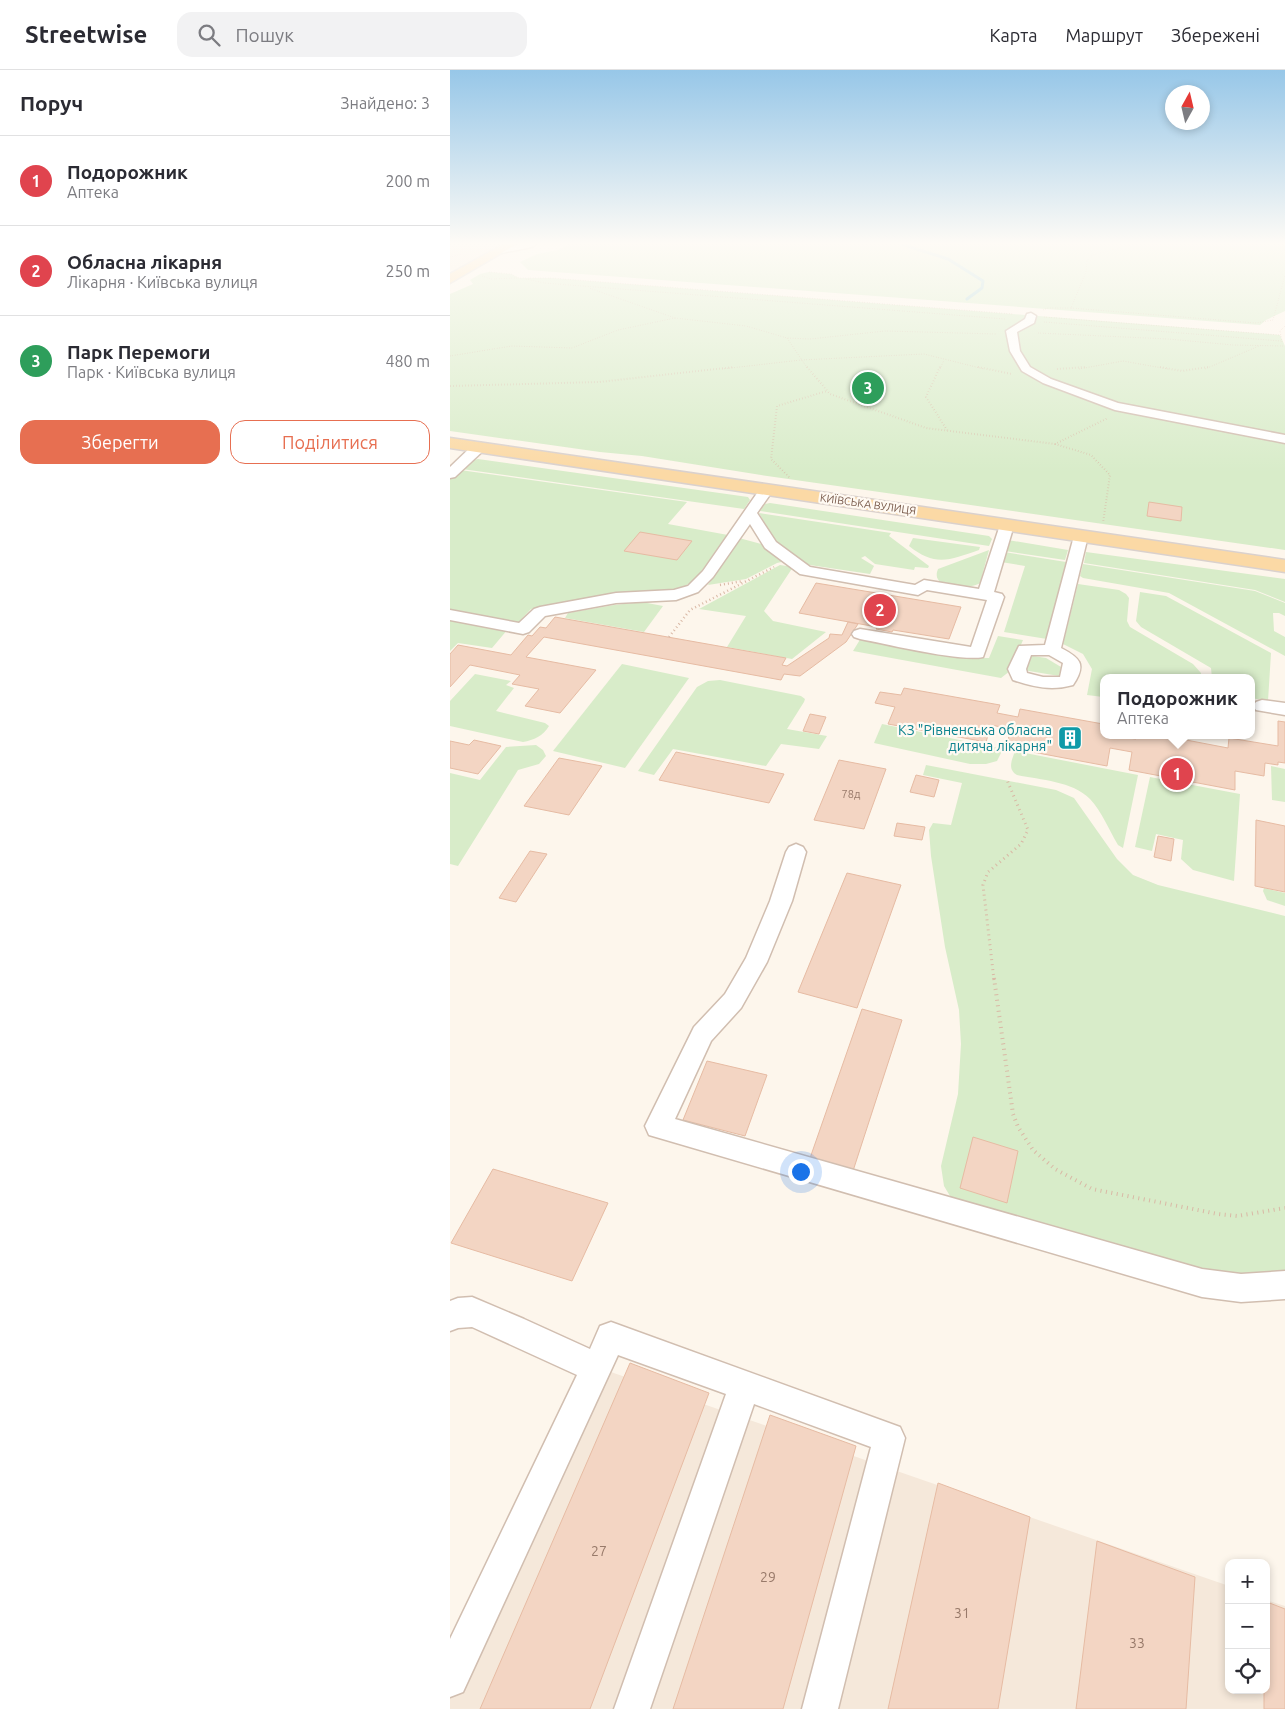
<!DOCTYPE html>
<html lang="uk">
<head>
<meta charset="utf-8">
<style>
  :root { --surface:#fff; --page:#f2f2f3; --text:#2b2b33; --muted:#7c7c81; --line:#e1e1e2; --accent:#e76f51 }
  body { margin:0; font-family:Ubuntu,sans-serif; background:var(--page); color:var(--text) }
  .controls { position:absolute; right:15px; bottom:15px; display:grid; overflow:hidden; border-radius:10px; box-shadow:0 2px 8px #0003 }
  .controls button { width:45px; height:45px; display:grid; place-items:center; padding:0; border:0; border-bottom:1px solid var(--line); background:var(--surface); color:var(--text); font:25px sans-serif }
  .compass { position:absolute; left:715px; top:15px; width:45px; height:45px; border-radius:50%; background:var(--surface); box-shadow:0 2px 8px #0003; rotate:8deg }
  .you { position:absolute; left:350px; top:1101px; width:18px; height:18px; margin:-12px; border:4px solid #fff; border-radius:50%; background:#1a73e8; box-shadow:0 0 0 8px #1a73e833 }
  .badge { display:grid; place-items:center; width:32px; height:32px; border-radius:50%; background:var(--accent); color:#fff; font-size:16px; font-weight:700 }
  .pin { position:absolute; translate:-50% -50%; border:2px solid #fff; box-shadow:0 1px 5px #0006 }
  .popup { position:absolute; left:650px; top:604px; width:155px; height:65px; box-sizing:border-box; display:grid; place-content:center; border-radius:10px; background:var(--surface); filter:drop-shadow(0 1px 4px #0005); font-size:16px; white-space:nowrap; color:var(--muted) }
  .popup b { font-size:19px; color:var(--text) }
  .popup::after { content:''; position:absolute; left:50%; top:100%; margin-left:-10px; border:10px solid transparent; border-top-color:var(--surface) }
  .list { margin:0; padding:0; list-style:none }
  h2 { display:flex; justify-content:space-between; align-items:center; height:65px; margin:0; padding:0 20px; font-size:21px }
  h2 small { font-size:16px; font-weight:400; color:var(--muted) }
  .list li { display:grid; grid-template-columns:32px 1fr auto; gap:15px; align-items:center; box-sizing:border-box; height:90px; padding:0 20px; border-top:1px solid var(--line) }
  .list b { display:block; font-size:19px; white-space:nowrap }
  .list p { margin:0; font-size:16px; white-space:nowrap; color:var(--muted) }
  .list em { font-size:16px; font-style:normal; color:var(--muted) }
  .actions { display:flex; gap:10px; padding:15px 20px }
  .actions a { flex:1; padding:11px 0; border:1px solid var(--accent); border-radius:15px; text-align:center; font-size:18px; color:var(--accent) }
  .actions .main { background:var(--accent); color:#fff }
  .icon { flex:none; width:28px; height:28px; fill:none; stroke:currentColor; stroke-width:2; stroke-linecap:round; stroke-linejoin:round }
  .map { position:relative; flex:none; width:835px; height:1639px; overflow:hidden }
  header { display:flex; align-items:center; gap:30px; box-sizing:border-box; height:70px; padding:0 25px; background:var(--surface); border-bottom:1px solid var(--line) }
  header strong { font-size:24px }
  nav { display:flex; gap:28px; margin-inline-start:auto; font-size:18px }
  .search { width:350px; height:45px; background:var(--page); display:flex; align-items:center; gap:12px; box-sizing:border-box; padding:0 18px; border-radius:15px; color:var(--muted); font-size:19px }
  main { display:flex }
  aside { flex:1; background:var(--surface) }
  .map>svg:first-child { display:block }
</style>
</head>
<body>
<header>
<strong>Streetwise</strong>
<div class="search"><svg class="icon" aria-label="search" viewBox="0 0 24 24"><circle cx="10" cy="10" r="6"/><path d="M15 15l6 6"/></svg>Пошук</div>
<nav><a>Карта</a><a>Маршрут</a><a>Збережені</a></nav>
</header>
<main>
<aside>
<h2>Поруч<small>Знайдено: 3</small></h2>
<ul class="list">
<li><span class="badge" style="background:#e0444e">1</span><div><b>Подорожник</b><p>Аптека</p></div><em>200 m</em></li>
<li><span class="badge" style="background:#e0444e">2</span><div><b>Обласна лікарня</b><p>Лікарня · Київська вулиця</p></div><em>250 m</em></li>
<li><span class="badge" style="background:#2e9e5b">3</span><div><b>Парк Перемоги</b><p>Парк · Київська вулиця</p></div><em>480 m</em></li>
</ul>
<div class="actions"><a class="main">Зберегти</a><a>Поділитися</a></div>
</aside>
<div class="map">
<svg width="835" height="1639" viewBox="0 0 835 1639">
  <rect width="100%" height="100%" fill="#fdf6ec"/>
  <g fill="#f5e8da">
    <polygon points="0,174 60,174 12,201 0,200"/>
    <polygon points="132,1292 779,1516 779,1620 816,1620 816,1530 835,1536 835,1639 0,1639 0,1587"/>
  </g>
  <g fill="#d8ecc9">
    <polygon points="119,174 835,174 835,241 816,250 810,255 78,200 70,192 87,184 108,180"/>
    <polygon points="39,202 61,204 69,208 101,208 830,265 835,276 835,480 311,405 192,386 150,382 0,361 0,224 23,214 20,210 30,204"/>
    <polygon points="28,389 298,427 300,430 294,439 12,399 20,391"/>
    <polygon points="10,400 237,432 218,454 278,465 245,510 228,520 81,539 65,556 0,544 0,406"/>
    <polygon points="320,433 539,466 542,469 539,476 310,441 315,434"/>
    <polygon points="309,443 441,463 439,466 479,496 478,498 465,497 464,500 425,494 415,486 411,488 424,496 420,504 353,494 327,474"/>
    <polygon points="289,468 319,476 336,491 327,493 296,509 258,515"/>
    <path d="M463,468l67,9 -1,3c-29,10 -44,17 -70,-4z"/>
    <polygon points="558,470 618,480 615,490 555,481"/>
    <path d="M539,480l-9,33c-11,7 -51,7 -42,-14z"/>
    <polygon points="554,482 616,492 597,569 554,562 575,496 551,492"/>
    <polygon points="636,482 835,509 835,532 805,520 634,493"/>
    <polygon points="633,494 805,521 835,533 835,546 829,543 823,543 824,561 835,567 835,586 719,523 633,508 630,506"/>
    <polygon points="330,495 343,497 314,541 323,551 376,562 342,589 277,577 296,546 249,539"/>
    <polygon points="628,514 669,520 676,524 679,528 677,551 680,557 743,594 751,603 751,608 653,608 653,627 637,625 642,599 633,584 613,574"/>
    <polygon points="690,522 716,526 821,583 818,631 801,628 801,608 762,608 761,598 691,557 686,551"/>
    <polygon points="192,532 213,536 194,562 115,548 118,543 164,535"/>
    <polygon points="0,548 58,559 42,578 8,573 0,581"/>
    <polygon points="548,566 573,570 560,601 551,608 403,581 411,568 519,588 539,588"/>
    <polygon points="577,585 596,588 611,597 609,606 573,600"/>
    <polygon points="172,594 239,608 175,698 103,681"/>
    <path d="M25,604l36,7 -5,4 8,3 -18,23 49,12 4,3c-6,10 -15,14 -26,16l-73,-16v-25z"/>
    <polygon points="270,610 351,626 355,629 354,632 337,659 377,666 369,679 331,674 316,696 223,679 204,705 188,701 247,617 258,611"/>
    <polygon points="432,654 553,679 547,691 536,694 520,694 424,673"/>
    <polygon points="86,675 93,680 96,686 89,694 68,700 8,796 0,794 0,703 30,710 56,677"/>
    <path d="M565,681l123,24 -15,73 -5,-3c-9,-15 -16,-33 -28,-46 -18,-18 -49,-19 -73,-24 -10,-6 -5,-15 -2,-24z"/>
    <polygon points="476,695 606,720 624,728 667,789 683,805 708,815 835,846 835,1204 779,1212 506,1136 494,1116 491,1096 508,1024 511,974 509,940 495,877 481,786 479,760 483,753 501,755 512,713 473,705"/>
    <polygon points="821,696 835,699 835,732 822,730"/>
    <polygon points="700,707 790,724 784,811 743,800 731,789 733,770 706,764 702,781 685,777"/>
    <polygon points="814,818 835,823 835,836 817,830 813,821"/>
  </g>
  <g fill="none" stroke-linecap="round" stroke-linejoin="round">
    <polyline stroke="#a5d3da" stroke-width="3" points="451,174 498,189 533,211 532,218 517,229"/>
  </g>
  <g fill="#f3d5c3" stroke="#e6bba3">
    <polygon points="699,432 732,437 731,451 697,446"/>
    <polygon points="190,462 242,471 227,490 174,481"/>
    <polygon points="366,513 511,537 499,569 443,560 442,562 426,559 427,557 349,543"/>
    <polygon points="105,547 336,588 332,595 337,596 379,568 380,564 392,565 398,552 408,554 396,572 350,606 334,604 331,610 94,567 76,587 146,600 110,643 75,636 89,619 62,614 70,605 20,595 0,617 0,584 8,575 61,585 78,565 82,566 90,557 96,558"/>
    <polygon points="454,618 550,635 547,643 568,647 570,639 653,654 653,665 686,669 687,665 710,665 778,678 779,668 828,676 828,651 835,652 835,693 828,692 828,695 815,693 814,706 785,701 785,720 679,700 682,682 660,678 657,696 556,677 561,659 541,655 536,672 438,654 445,637 425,633 430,622 451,625"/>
    <polygon points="360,644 376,647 369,664 353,661"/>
    <polygon points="24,670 51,676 28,704 0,698 0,671 19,675"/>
    <polygon points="226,682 334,704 319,733 209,710"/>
    <polygon points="109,688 152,696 119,745 74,736"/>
    <polygon points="389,690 436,699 414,759 364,750"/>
    <polygon points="466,705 489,710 484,727 460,722"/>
    <polygon points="806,750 835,756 835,822 805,816"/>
    <polygon points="447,753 475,757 472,770 444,766"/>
    <polygon points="708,766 724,769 721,791 704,787"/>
    <polygon points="80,781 97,784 66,832 49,828"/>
    <polygon points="397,803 451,815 407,938 348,922"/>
    <polygon points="412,939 452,950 402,1104 359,1091"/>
    <polygon points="257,991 317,1005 295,1066 233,1050"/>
    <polygon points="523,1067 568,1081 557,1133 510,1118"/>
    <polygon points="43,1099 158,1133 122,1211 1,1173"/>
    <polygon points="180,1293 259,1323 140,1639 30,1639"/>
    <polygon points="320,1345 406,1376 333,1639 223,1639"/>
    <polygon points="488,1413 580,1447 548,1639 438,1639"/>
    <polygon points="647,1471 745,1507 736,1639 626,1639"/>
    <polygon points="817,1532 835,1539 835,1639 814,1639 814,1620 816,1620"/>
  </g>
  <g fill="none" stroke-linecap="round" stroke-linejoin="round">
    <defs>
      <g id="minor">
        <polygon points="70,174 86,174 82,177 51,183 47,180"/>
        <polygon points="581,243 586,246 584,253 567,262 570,281 580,297 601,309 668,333 835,365 835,373 665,340 593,313 572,301 560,281 556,261 575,249 577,244"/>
        <polygon points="29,373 34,374 35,377 34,380 5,407 0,408 0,397 24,374"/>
        <path d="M317,415l7,4 -17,24 19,29 34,25 105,18 9,-5 55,9 21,-64 2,-3h10l2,3 -20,67 8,2 2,3 -21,60c-23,5 -96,-13 -123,-18l-6,-2 -2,-3 2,-3 6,-2 111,18 16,-47 -60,-10 -9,5 -118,-21 -35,-26 -15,-24 -37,53 -15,15 -22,8 -60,3 -71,13 -16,16 -6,2 -73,-14v-10l69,13 15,-14 6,-2 76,-14 58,-3 14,-4 15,-15 59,-85z"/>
        <path d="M631,462l5,1 2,3 -27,112c19,10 26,16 12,37 -21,6 -40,2 -60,-5l-5,-11 11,-23 26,-1 29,-109 2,-3zM581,585h18l14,8 -3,14h-17l-16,-4 -1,-4z"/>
        <polygon points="812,630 835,633 835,645 806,640 803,636 806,632"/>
        <polygon points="346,774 353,777 356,782 342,831 317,892 291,938 261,971 225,1049 752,1199 791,1204 835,1201 835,1229 791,1232 752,1227 199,1065 195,1056 244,957 275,924 296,888 320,831 336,782 339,777"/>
        <polygon points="22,1227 74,1249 140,1279 150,1256 161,1252 450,1357 455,1368 388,1639 352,1639 421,1377 304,1334 200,1639 164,1639 276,1324 168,1285 13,1622 0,1627 0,1569 127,1305 22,1257 8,1258 0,1261 0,1231 8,1228"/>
      </g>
      <g id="major">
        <polygon points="54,174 67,174 0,213 0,204"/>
        <polygon points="0,368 835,490 835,502 0,378"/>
      </g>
    </defs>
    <use href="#minor" stroke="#d1beb0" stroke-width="3"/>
    <use href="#major" stroke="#dad1cd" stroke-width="3"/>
    <g stroke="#d9b8a5" stroke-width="1" stroke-dasharray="0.5 2" stroke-linecap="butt">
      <polyline points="834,174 835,180"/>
      <polyline points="0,187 12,184"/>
      <polyline points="39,202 61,204 69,208 101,208 563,244"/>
      <polyline points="32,206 41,209 67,208"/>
      <polyline points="76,209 94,213 555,249"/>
      <polyline points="621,238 806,253 823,250 835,205"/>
      <polyline points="593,240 598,238 621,238 636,202 637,191 642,185 684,174"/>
      <polyline points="594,247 830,265"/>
      <polyline points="225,248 296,256 337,268 360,269 435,261 547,264"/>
      <polyline points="594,252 831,271"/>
      <polyline points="588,263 718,269 783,275 834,276"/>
      <polyline points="337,268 358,299"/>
      <polyline points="832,272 830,261 835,256"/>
      <polyline points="0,286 62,276 122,278 168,260 225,248 139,218"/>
      <polyline points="272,299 351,290 474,284 534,299"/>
      <polyline points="490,299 494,290"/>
      <polyline points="629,299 673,291 718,299"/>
      <polyline points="755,299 809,276"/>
    </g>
    <g stroke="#d9b8a5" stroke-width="2" stroke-dasharray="0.5 2.5" stroke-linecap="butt">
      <polyline points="357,297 380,324 476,358 605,374 658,348"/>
      <polyline points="490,297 476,327 497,360"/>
      <polyline points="528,297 562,304"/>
      <polyline points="710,297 732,301 758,297"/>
      <polyline points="607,299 636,297"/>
      <polyline points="0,316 149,312 284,297"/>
      <polyline points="605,374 641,385 660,405 653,453"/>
      <polyline points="339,407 321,389 327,336 377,321"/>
    </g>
    <g stroke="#d9b8a5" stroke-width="2.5" stroke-dasharray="1 3" stroke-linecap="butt">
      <polyline points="270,515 293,511"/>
      <polyline points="219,567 240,540 324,497"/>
    </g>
    <polyline stroke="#d9b8a5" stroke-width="3" stroke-dasharray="1 4" stroke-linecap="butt" points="544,910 533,815 538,802 571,774 578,760 557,710"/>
    <polyline stroke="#d9b8a5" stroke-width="4" stroke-dasharray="1 4.5" stroke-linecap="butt" points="544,908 563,1044 568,1057 583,1080 605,1099 642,1119 768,1144 787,1146 835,1138"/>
    <use href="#minor" fill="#fff" fill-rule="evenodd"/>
    <use href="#major" fill="#fbd9a5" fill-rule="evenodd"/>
  </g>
  <linearGradient id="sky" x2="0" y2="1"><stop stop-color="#97c7e8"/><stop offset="0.43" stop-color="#fefbf6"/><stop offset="1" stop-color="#fefbf6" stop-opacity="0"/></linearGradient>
  <rect width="835" height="403" fill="url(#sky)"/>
  <defs>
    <symbol id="building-square" viewBox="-11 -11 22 22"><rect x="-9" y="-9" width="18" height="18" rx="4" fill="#0f9aa8" stroke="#fffaf3"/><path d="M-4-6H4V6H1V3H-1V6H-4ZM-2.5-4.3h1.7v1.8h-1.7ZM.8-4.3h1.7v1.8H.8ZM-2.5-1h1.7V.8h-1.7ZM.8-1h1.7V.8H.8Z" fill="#fff"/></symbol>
  </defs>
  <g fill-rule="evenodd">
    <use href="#building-square" x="606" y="654" width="28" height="28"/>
  </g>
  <g text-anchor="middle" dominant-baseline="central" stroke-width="4.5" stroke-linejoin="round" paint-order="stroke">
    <g font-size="11" fill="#7a5c4d" stroke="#fffaf3">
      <text transform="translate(418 434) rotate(8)">КИЇВСЬКА ВУЛИЦЯ</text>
    </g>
    <g font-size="11" fill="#987a6a">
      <text x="401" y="724">78д</text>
    </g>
    <g font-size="14" fill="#0d838f" stroke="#fffaf3" text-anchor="end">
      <text x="602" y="660">КЗ "Рівненська обласна<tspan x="602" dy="16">дитяча лікарня"</tspan></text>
    </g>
    <g font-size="14" fill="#987a6a">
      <text x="149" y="1481">27</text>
      <text x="318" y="1507">29</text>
      <text x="512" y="1543">31</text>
      <text x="687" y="1573">33</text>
    </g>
  </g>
</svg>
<div class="controls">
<button>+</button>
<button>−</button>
<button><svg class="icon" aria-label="locate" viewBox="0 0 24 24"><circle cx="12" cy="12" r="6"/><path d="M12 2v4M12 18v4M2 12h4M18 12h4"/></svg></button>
</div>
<svg class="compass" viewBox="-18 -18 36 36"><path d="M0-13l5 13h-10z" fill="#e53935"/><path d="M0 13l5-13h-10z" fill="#7c7c81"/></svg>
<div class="you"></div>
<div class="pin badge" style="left:727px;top:704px;background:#e0444e">1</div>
<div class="popup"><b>Подорожник</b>Аптека</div>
<div class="pin badge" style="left:430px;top:540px;background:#e0444e">2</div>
<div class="pin badge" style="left:418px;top:318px;background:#2e9e5b">3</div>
</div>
</main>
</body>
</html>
